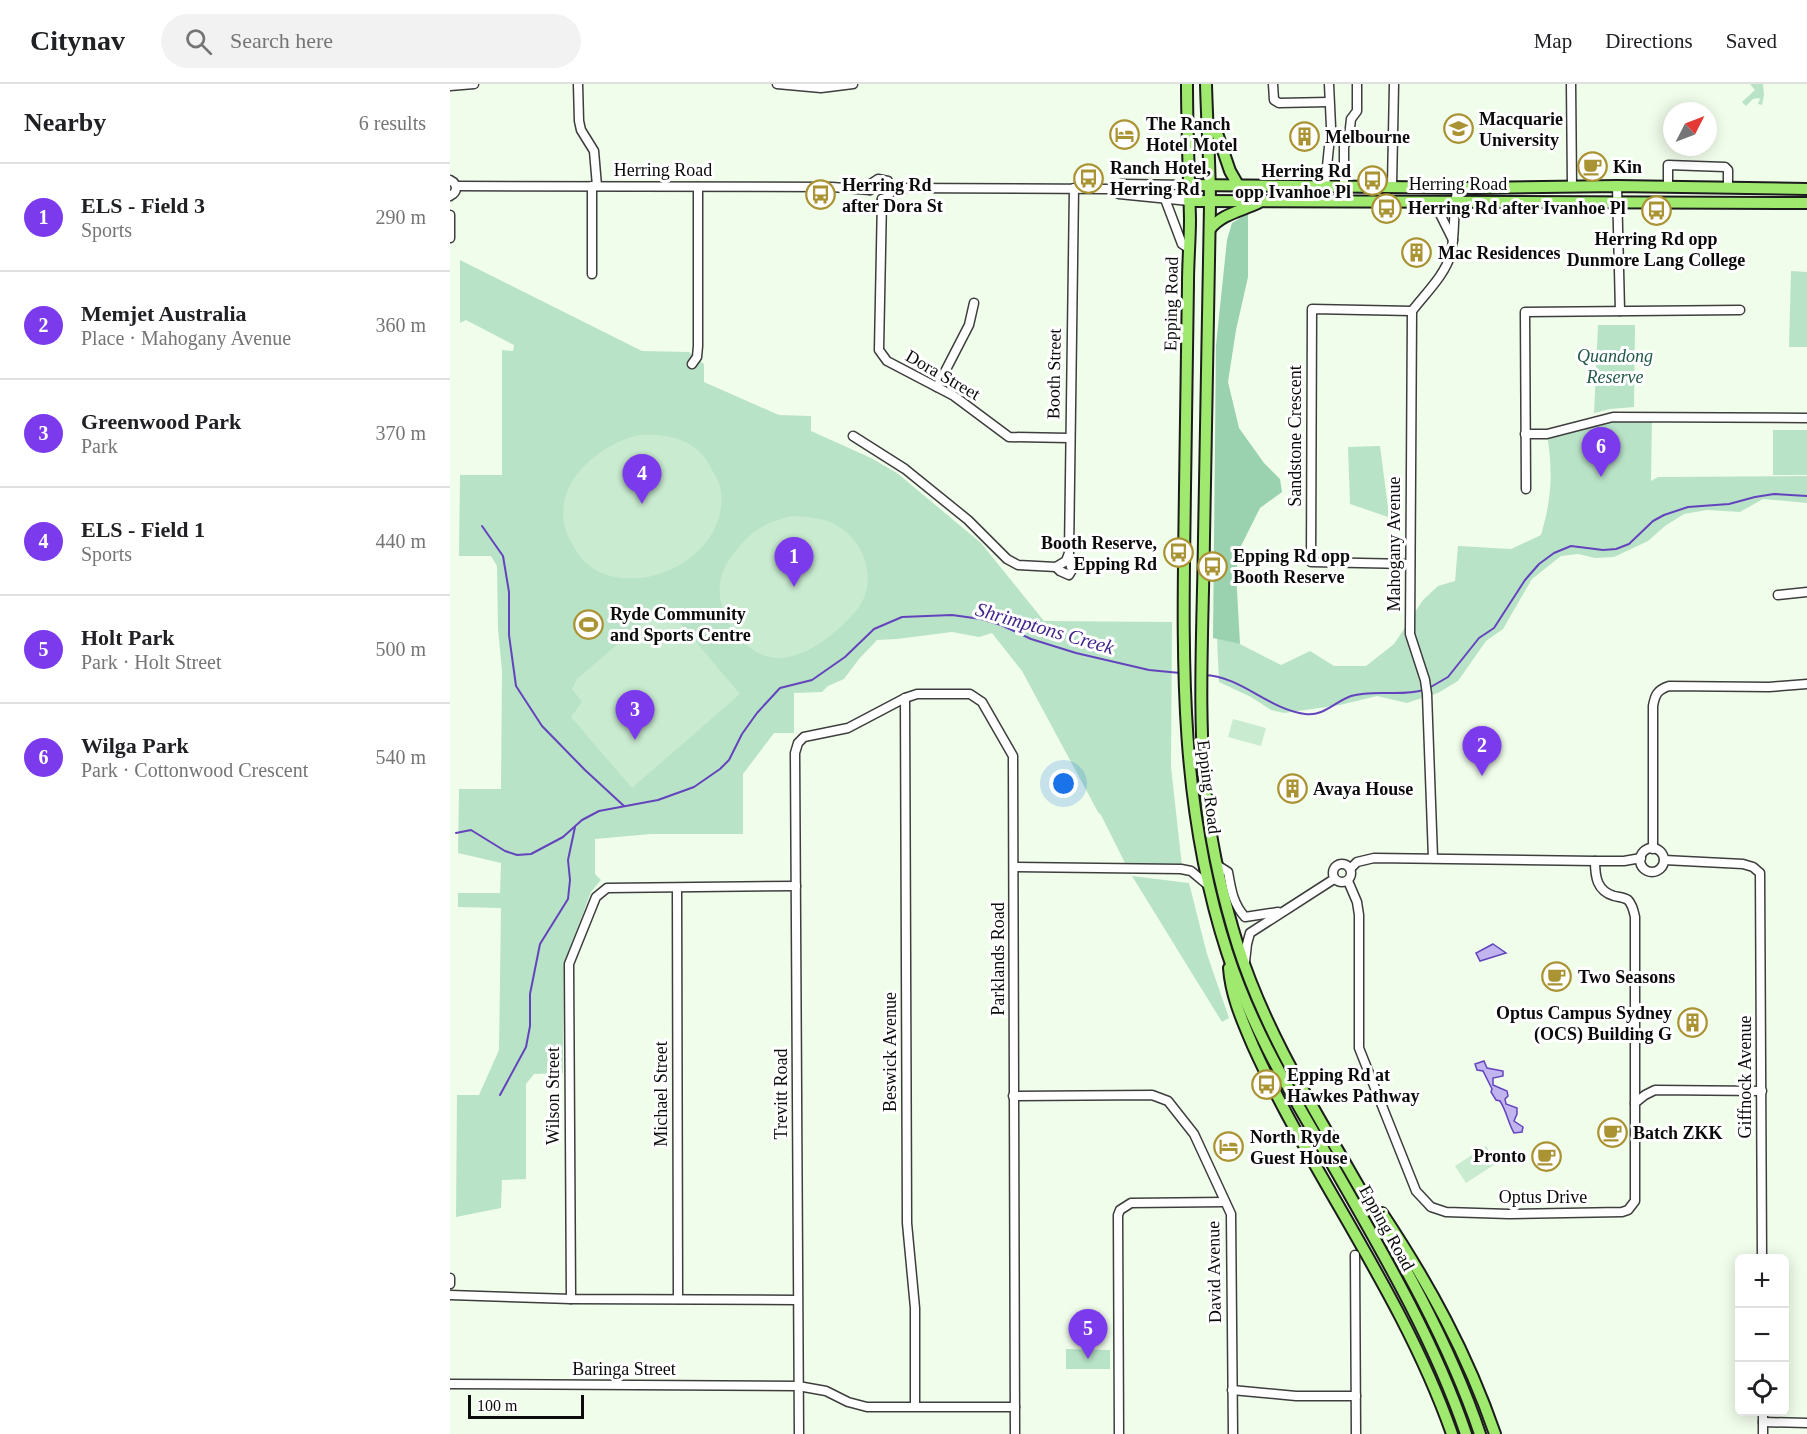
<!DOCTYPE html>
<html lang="en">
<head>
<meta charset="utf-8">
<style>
  :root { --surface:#fff; --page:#f2f2f2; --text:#202124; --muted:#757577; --line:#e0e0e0; --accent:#7c3aed }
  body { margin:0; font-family:"Times New Roman",serif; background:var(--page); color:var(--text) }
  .controls { position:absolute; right:18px; bottom:18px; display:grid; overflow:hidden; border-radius:9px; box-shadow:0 3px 15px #0003 }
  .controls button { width:54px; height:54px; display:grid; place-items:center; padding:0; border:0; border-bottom:2px solid var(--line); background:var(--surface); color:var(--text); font:30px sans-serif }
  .compass { position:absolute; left:1213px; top:18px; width:54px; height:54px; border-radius:50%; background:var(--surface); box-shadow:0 3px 15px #0003; rotate:48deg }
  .scale { position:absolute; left:18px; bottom:15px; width:116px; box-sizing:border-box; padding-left:6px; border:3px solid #0b0b0b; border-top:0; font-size:16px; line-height:21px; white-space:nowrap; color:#0b0b0b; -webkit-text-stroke:4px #fff; paint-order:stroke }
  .you { position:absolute; left:614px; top:700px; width:21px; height:21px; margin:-15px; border:4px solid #fff; border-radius:50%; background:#1a73e8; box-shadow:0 0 0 9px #1a73e833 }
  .badge { display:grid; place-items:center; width:39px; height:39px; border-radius:50%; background:var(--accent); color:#fff; font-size:20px; font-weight:700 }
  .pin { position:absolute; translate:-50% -50px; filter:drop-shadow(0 2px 3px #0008) }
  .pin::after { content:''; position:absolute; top:32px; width:21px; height:18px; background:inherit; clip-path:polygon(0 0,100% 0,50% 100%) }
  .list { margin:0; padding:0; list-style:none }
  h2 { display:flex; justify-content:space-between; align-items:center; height:78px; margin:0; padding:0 24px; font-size:26px }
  h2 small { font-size:20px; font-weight:400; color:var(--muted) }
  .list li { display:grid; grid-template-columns:39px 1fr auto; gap:18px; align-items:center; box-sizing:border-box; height:108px; padding:0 24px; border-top:2px solid var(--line) }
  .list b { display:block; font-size:22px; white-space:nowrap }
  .list p { margin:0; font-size:20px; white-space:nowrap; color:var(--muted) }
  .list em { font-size:20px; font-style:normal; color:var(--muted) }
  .icon { flex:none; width:33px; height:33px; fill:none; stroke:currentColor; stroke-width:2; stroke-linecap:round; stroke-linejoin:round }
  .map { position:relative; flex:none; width:1357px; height:1350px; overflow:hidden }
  header { display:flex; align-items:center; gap:36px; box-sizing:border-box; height:84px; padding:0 30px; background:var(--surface); border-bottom:2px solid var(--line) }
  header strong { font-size:28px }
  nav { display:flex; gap:33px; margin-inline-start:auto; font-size:21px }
  .search { width:420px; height:54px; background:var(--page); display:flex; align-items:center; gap:15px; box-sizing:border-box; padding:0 21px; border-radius:33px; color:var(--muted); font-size:22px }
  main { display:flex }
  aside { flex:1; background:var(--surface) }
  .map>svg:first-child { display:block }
</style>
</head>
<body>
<header>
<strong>Citynav</strong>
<div class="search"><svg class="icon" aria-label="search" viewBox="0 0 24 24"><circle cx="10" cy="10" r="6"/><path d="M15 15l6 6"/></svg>Search here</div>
<nav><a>Map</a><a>Directions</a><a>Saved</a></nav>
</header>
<main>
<aside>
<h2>Nearby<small>6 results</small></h2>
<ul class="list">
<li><span class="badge">1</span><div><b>ELS - Field 3</b><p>Sports</p></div><em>290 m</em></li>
<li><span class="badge">2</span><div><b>Memjet Australia</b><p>Place · Mahogany Avenue</p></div><em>360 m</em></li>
<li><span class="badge">3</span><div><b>Greenwood Park</b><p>Park</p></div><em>370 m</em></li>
<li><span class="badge">4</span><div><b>ELS - Field 1</b><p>Sports</p></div><em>440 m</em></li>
<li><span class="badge">5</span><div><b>Holt Park</b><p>Park · Holt Street</p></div><em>500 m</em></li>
<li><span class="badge">6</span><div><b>Wilga Park</b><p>Park · Cottonwood Crescent</p></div><em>540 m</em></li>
</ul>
</aside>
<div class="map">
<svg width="1357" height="1350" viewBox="0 0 1357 1350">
  <rect width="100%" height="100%" fill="#f1fdeb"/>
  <g fill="#b9e3c7">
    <polygon points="1300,0 1313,0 1314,11 1312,21 1308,20 1310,15 1308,14 1303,15 1296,22 1292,18 1305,6"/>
    <polygon points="10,176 192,267 239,268 254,280 254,298 329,331 361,332 361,347 421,374 447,389 531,459 594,537 722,538 721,683 732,782 676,781 651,731 648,728 572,587 542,549 529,553 502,548 447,555 427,556 409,575 394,595 378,602 372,608 344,609 344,649 324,649 293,690 293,750 201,750 145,755 145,790 151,796 141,808 114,880 113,989 84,990 76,1000 76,1095 52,1096 51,1124 6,1133 7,1011 29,1011 49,966 51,824 8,823 8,809 50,809 51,779 8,769 9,705 51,705 52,587 48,545 47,482 41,472 9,472 10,391 52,391 52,266 63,267 64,261 16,236 10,239"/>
    <polygon points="1341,187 1357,188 1357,263 1339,263"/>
    <polygon points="1148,241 1185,241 1184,323 1160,325 1144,329"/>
    <path d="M1163,333h39l-1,64 7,-4 149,-1v27l-44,-4 -23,13 -33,-2 -23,4 -19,12 -17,15 -34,16 -19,1 -17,-4 -17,2 -29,23 -29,50 -17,12 -28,40 -20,12 -19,6 -12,4 -30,-7 -37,9 -56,8 -13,-3 -20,-13 -32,-15 -2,-44 23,6 41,21 29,-14 24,15h32l28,-22 29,-44 15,-14 17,-5 3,-35 53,3 30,-14c11,-38 12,-62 6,-101z"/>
    <rect x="1323" y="346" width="34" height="45"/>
    <polygon points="930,362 939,431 938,433 900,420 898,363"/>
    <polygon points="682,792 739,799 757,870 779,934 772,938"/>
    <polygon points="616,1265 660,1266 660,1285 616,1285"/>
  </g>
  <polygon fill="#9ad2b0" points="798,129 798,193 786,246 778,298 789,344 814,379 830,395 832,408 810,424 790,464 786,488 790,560 763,554 766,261 777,156 782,139"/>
  <g fill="#c9ebd0">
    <path d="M189,351c28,-2 57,4 71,31 3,6 8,13 10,20 13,62 -65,109 -118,87 -16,-7 -23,-16 -31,-31 -27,-51 22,-96 68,-107z"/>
    <path d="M342,432c13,1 28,1 40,7 33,15 48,59 24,88 -18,20 -47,46 -76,47 -34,1 -64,-42 -60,-74 1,-14 10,-26 18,-36 15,-19 31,-27 54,-32z"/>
    <polygon points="214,520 290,610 182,704 121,633 132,618 122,605 127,595"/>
    <polygon points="783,635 816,644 811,662 778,653"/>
    <polygon points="1036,1062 1047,1079 1016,1099 1005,1082"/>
  </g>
  <g fill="#c2b5ef" stroke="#6344bd" stroke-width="1.5">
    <polygon points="1043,860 1056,869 1030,877 1026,869"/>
    <path d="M1034,977l3,7 16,3v5l-10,2v7l14,6 1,5 -3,3 1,5 11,4v6l-3,7 9,6 -1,5 -8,1c-6,-10 -7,-21 -14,-32l-4,-1 -5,-8 1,-3 -9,-18 -6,-1 -2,-6z"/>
  </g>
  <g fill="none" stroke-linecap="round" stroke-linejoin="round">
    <g stroke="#6344bd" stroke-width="2">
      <polyline points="32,442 53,472 59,508 59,551 66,602 92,642 135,686 174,722"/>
      <path d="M754,591c37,1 64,34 101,39 18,3 31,-13 46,-18 24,-7 49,1 73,-6"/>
      <polyline points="979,604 998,593 1029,554 1044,544 1075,496 1089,480 1104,469 1121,462 1153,466 1166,465 1179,460 1203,437 1214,431 1238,423 1279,420 1305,413 1324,410 1357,412"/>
      <polyline points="6,749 21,746 55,767 67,771 81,770 113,753 132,736 149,727 208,716 244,703 270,685 279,676 292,650 307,629 330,604 362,596 395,573 424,545 452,533 502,531 531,535 551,541 581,555 626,569 699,586 730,589"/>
      <polyline points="50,1011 76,963 80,942 80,910 90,860 118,815 120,796 118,776 125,743"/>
    </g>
    <defs>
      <g id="minor">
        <polyline points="128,0 129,37 131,46 144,67 147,102"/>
        <polyline points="327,0 371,4 403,0"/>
        <polyline points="823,0 824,16 829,19 879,18"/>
        <polyline points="1121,0 1122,102"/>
        <polyline points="0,2 24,0"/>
        <path d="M0,96c8,4 8,12 0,16"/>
        <polyline points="6,102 382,103 420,106"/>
        <polyline points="875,102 881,43 879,0"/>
        <polyline points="942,102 944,0"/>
        <polyline points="1167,102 1170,227"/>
        <polyline points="1218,102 1218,81 1275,83 1278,86 1278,103"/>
        <polyline points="894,103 894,62 899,53 901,35 907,27 907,0"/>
        <polyline points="441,104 660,105 671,100 739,101"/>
        <polyline points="660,105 669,110 739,117"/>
        <polyline points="420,106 422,99 428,95 438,97 441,107 438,113 432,115"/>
        <polyline points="432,115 429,266 437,277 504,312 559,353 619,354"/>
        <polyline points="715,115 732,160 738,164"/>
        <polyline points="977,119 987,124 1003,156"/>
        <polyline points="0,131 0,154"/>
        <polyline points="142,190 142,102"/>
        <polyline points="242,280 247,273 248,262 248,103"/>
        <polyline points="487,303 519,241 524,219"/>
        <polyline points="1075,350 1097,350 1163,333 1357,334"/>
        <polyline points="403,352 455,385 518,436 557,475 568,481 606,483 616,477 619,469 624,104"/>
        <polyline points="1076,405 1075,228 1290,226"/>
        <polyline points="960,480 861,478 862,225 962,227"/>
        <polyline points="606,483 610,487 619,491 622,486 618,473"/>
        <polyline points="1328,511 1357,508"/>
        <polyline points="455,614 457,1139 465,1224 465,1322"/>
        <circle cx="1202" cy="776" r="12"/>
        <path d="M1203,765v-143c2,-11 4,-16 16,-20l100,1 38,-3"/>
        <path d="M983,774l-6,-164 -2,-14 -15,-46 2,-323c13,-17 34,-37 39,-58 5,-22 1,-44 7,-66"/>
        <polyline points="1214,776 1293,780 1303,783 1310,789 1312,1174"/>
        <circle cx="892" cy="789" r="9"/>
        <path d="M767,781l11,7c3,17 5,32 17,45l33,-5"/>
        <polyline points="565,783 731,785 741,787 759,802"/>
        <polyline points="901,784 907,778 924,774 1145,777 1174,777 1191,774"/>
        <path d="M898,797l9,21 2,13v133l57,143 15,16 15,5 63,2 113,-2 6,-2 7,-9v-284c-1,-5 -3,-13 -7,-17 -4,-3 -10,-3 -14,-4 -17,-5 -19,-19 -19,-35"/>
        <polyline points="227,804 228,1215"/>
        <polyline points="795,878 797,860 800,849 884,795"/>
        <polyline points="563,1012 702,1011 718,1017 744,1050 781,1130 783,1350"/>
        <polyline points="1185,1019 1195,1011 1205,1006 1312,1007"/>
        <polyline points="905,1171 906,1350"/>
        <polyline points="0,1194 0,1200"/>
        <polyline points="0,1211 121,1215 347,1216"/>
        <polyline points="121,1215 119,880 146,813 157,804 346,802"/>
        <polyline points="0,1300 348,1302 376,1307 398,1318 417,1323 565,1323"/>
        <polyline points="782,1306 846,1312 906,1312"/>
        <polyline points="1313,1328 1313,1350"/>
        <polyline points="1313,1338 1357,1339"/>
        <polyline points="349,1350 345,669 348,659 354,653 398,644 455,614 467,610 520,610 532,618 563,672 565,1350"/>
        <polyline points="669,1350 668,1131 670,1126 681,1119 775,1118"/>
      </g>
      <g id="major">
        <path d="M737,0c0,45 2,90 3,135 0,21 -2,42 -2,64 -1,68 -2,137 -3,205 -2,159 -8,310 42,464 22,68 57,130 93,191 54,95 111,188 146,291"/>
        <path d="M756,0c1,40 4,80 4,121 -1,111 -5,222 -6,333 -1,89 -7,181 3,269 6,47 17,94 31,139 25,79 68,150 110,222 50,86 100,171 132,266"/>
        <polyline points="757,41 766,46 780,87 788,101"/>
        <polyline points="739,101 1026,104 1167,102 1357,105"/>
        <polyline points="739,117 1357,119"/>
        <path d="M760,145c12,-15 31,-18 48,-26"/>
        <path d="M779,884c2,28 13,52 24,78 18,40 39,79 61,117 50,88 104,174 138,271"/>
        <path d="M932,1129c47,71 85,140 113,221"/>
      </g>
    </defs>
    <use href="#minor" stroke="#3e3e3e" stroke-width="11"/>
    <use href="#major" stroke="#1c1c1c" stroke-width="14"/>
    <use href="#minor" stroke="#fff" stroke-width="8"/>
    <use href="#major" stroke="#9ee96e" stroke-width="10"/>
  </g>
  <defs>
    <symbol id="university-ring" viewBox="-11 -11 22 22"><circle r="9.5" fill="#fff" stroke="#aa9333" stroke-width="1.5"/><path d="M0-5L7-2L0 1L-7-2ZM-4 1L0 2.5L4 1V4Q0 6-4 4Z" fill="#aa9333"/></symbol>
    <symbol id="hotel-ring" viewBox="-11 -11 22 22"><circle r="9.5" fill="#fff" stroke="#aa9333" stroke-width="1.5"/><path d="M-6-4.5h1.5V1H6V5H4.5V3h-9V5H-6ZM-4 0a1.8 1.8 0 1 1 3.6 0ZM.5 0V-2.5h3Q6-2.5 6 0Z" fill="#aa9333"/></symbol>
    <symbol id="building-ring" viewBox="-11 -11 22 22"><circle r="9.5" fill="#fff" stroke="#aa9333" stroke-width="1.5"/><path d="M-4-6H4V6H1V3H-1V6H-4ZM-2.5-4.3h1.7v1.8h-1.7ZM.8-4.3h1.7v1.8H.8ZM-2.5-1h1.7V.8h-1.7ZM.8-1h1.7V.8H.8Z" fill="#aa9333"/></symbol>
    <symbol id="cafe-ring" viewBox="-11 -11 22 22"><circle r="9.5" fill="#fff" stroke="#aa9333" stroke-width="1.5"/><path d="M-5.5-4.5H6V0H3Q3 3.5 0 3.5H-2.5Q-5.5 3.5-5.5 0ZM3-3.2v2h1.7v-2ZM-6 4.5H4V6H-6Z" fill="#aa9333"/></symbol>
    <symbol id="bus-ring" viewBox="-11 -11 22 22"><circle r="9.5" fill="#fff" stroke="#aa9333" stroke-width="1.5"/><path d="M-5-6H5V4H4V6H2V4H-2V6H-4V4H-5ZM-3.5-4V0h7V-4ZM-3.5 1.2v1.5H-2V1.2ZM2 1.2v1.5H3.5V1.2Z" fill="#aa9333"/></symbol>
    <symbol id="stadium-ring" viewBox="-11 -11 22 22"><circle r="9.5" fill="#fff" stroke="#aa9333" stroke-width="1.5"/><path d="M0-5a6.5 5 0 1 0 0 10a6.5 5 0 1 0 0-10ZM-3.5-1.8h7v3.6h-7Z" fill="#aa9333"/></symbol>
  </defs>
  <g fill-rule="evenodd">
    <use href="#university-ring" x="992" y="28" width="33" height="33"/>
    <use href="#hotel-ring" x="658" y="34" width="33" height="33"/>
    <use href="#building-ring" x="838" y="36" width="33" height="33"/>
    <use href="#cafe-ring" x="1126" y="66" width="33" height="33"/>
    <use href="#bus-ring" x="622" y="78" width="33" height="33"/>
    <use href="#bus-ring" x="906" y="80" width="33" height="33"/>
    <use href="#bus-ring" x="354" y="94" width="33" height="33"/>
    <use href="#bus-ring" x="920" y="108" width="33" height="33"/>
    <use href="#bus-ring" x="1190" y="110" width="33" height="33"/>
    <use href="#building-ring" x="950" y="152" width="33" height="33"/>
    <use href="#bus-ring" x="712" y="452" width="33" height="33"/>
    <use href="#bus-ring" x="746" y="466" width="33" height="33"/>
    <use href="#stadium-ring" x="122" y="524" width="33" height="33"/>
    <use href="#building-ring" x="826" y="688" width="33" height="33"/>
    <use href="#cafe-ring" x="1090" y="876" width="33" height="33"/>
    <use href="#building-ring" x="1226" y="922" width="33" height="33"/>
    <use href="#bus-ring" x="800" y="984" width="33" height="33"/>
    <use href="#cafe-ring" x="1146" y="1032" width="33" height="33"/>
    <use href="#hotel-ring" x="762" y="1046" width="33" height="33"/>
    <use href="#cafe-ring" x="1080" y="1056" width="33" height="33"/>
  </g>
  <g text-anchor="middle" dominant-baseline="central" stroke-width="6" stroke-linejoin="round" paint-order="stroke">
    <g font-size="18" font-weight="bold" fill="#0b0b0b" stroke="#fff" text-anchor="start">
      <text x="1029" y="35">Macquarie<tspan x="1029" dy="21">University</tspan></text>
      <text x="696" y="40">The Ranch<tspan x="696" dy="21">Hotel Motel</tspan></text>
      <text x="875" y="53">Melbourne</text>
      <text x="1163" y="83">Kin</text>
      <text x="660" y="84">Ranch Hotel,<tspan x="660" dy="21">Herring Rd</tspan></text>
      <text x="901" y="87" text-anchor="end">Herring Rd<tspan x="901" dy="21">opp Ivanhoe Pl</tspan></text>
      <text x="392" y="101">Herring Rd<tspan x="392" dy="21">after Dora St</tspan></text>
      <text x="958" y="124">Herring Rd after Ivanhoe Pl</text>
      <text x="1206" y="155" text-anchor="middle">Herring Rd opp<tspan x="1206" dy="21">Dunmore Lang College</tspan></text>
      <text x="988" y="169">Mac Residences</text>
      <text x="707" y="459" text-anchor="end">Booth Reserve,<tspan x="707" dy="21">Epping Rd</tspan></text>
      <text x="783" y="472">Epping Rd opp<tspan x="783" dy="21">Booth Reserve</tspan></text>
      <text x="160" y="530">Ryde Community<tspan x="160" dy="21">and Sports Centre</tspan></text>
      <text x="863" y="705">Avaya House</text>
      <text x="1128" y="893">Two Seasons</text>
      <text x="1222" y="929" text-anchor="end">Optus Campus Sydney<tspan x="1222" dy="21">(OCS) Building G</tspan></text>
      <text x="837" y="991">Epping Rd at<tspan x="837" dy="21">Hawkes Pathway</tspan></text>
      <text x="1183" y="1049">Batch ZKK</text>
      <text x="800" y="1053">North Ryde<tspan x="800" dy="21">Guest House</tspan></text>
      <text x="1076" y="1072" text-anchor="end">Pronto</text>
    </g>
    <g font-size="18" fill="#0b0b0b" stroke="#fff">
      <text x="213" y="86">Herring Road</text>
      <text x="1008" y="100">Herring Road</text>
      <text transform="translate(721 220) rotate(-89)">Epping Road</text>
      <text transform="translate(604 290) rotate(-89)">Booth Street</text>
      <text transform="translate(493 291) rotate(30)">Dora Street</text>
      <text transform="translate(845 352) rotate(-90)">Sandstone Crescent</text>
      <text transform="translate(944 460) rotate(-90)">Mahogany Avenue</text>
      <text transform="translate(759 703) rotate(83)">Epping Road</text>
      <text transform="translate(548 875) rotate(-90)">Parklands Road</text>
      <text transform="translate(440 968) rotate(-90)">Beswick Avenue</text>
      <text transform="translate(1295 993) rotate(-90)">Giffnock Avenue</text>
      <text transform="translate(211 1010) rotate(-90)">Michael Street</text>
      <text transform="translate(331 1010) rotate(-90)">Trevitt Road</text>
      <text transform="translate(103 1012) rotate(-90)">Wilson Street</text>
      <text x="1093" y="1113">Optus Drive</text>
      <text transform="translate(937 1144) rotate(61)">Epping Road</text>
      <text transform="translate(764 1188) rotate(-91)">David Avenue</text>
      <text x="174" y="1285">Baringa Street</text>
    </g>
    <g font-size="18" font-style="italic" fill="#235a47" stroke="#fff">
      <text x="1165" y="272">Quandong<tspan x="1165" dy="21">Reserve</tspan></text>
    </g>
    <g font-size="20" font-style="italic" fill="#42238e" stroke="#fff">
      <text transform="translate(595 544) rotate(16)">Shrimptons Creek</text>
    </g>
  </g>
</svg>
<div class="controls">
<button>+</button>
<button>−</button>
<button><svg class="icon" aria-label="locate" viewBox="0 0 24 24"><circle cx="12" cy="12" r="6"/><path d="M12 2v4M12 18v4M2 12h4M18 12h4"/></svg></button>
</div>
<svg class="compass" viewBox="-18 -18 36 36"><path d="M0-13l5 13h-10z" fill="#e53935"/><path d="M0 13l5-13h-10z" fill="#757577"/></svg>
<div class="scale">100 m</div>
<div class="you"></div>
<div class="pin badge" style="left:344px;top:503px">1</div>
<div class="pin badge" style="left:1032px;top:692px">2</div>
<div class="pin badge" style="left:185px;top:656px">3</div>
<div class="pin badge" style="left:192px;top:420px">4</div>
<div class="pin badge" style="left:638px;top:1275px">5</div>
<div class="pin badge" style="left:1151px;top:393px">6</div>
</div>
</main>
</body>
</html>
